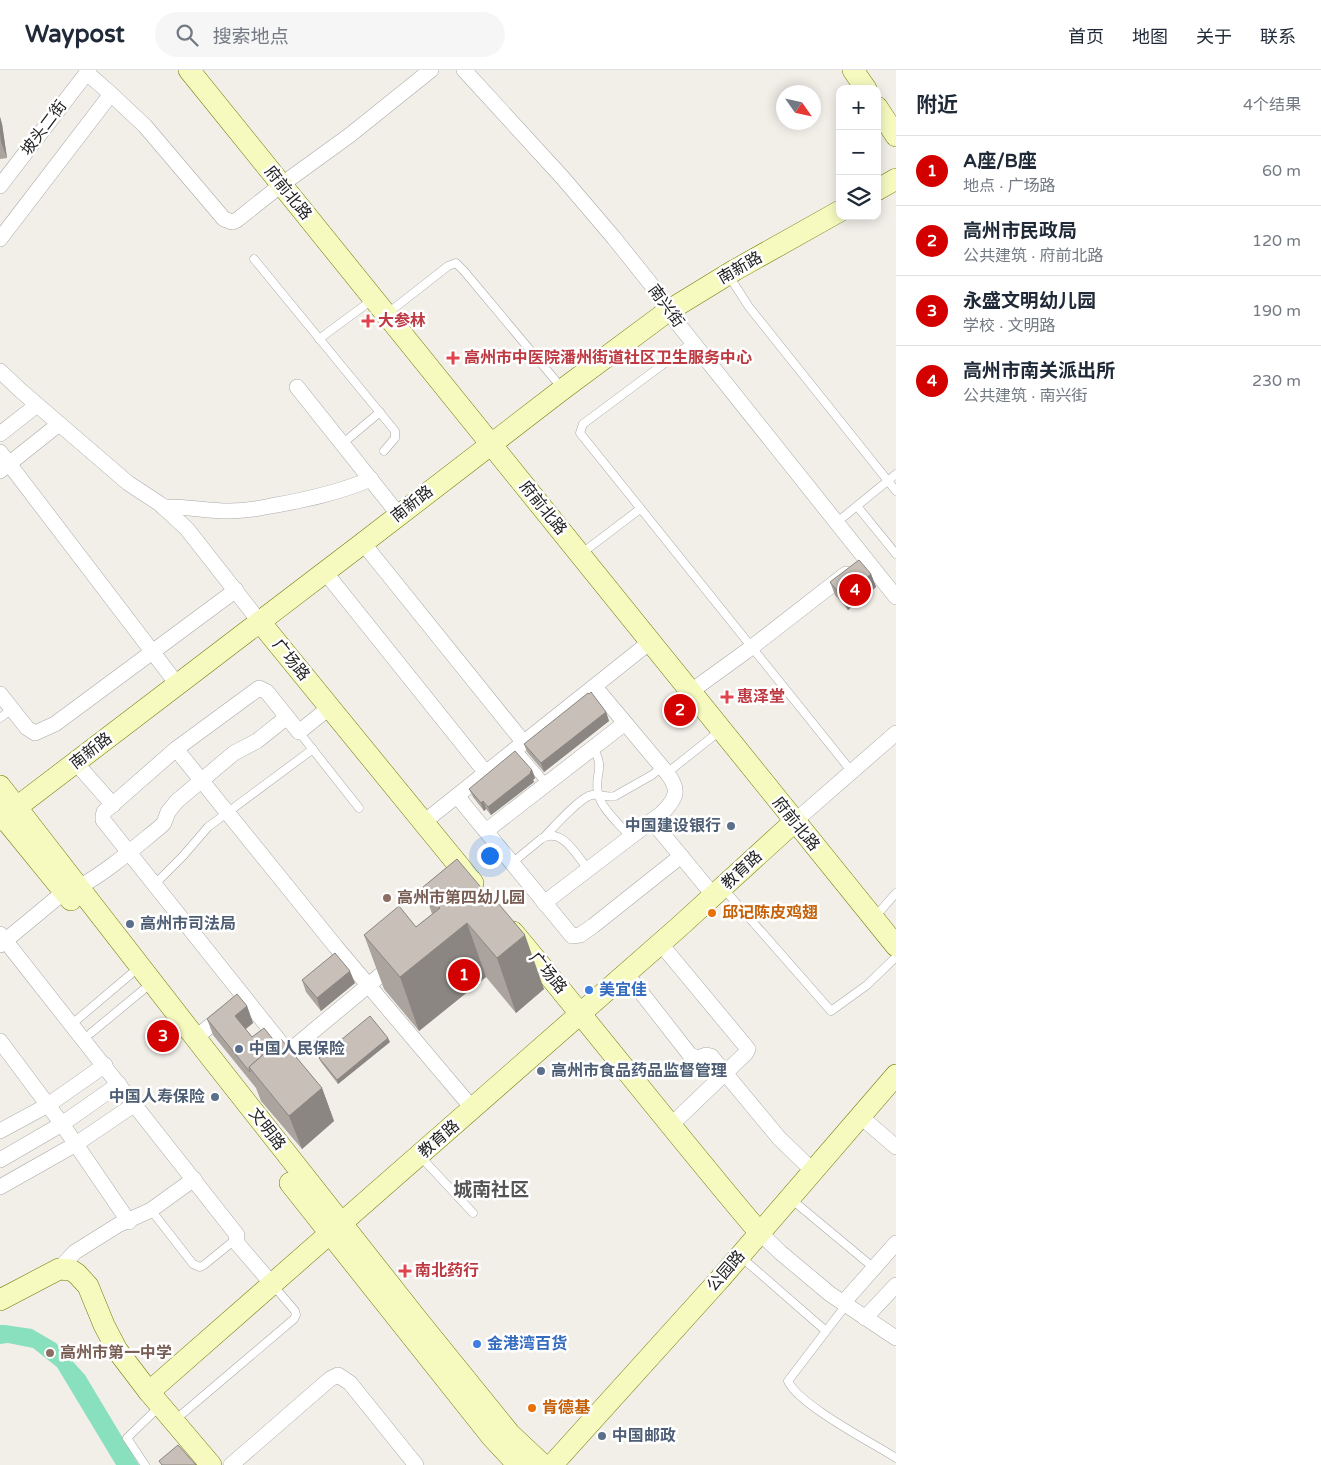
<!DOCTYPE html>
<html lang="zh">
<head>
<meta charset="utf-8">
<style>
  :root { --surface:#fff; --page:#f6f6f7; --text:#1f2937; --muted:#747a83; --line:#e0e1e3; --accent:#d40000 }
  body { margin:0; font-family:"Varela Round","Noto Sans SC",sans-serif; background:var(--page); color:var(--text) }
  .controls { position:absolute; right:15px; top:15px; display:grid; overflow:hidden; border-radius:10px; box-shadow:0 2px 12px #0003 }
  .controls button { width:45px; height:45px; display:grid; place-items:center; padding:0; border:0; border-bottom:1px solid var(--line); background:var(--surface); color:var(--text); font:25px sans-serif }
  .compass { position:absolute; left:776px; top:15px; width:45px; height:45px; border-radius:50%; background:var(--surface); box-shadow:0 2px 12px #0003; rotate:124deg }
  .you { position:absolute; left:489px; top:785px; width:18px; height:18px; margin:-12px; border:4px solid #fff; border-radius:50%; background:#1a73e8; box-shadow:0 0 0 8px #1a73e833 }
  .badge { display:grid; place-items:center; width:32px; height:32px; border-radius:50%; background:var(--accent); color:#fff; font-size:16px; font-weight:700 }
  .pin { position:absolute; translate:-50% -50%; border:2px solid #fff; box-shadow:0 1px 5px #0006 }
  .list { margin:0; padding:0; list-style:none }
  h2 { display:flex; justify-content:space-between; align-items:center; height:65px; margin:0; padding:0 20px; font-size:21px }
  h2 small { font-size:16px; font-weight:400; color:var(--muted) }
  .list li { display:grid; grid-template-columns:32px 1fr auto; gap:15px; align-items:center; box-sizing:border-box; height:70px; padding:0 20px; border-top:1px solid var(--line) }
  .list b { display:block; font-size:19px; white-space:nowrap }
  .list p { margin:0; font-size:16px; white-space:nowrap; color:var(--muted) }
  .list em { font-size:16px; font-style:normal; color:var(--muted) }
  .icon { flex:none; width:28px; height:28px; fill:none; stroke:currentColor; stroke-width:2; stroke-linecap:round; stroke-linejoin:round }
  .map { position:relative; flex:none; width:896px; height:1395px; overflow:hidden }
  header { display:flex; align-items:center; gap:30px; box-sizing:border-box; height:70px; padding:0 25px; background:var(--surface); border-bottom:1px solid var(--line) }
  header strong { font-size:24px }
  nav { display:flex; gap:28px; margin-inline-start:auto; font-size:18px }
  .search { width:350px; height:45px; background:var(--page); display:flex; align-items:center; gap:12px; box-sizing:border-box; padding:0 18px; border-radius:28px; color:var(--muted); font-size:19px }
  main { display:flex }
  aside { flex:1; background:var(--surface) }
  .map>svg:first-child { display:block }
</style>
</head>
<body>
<header>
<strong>Waypost</strong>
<div class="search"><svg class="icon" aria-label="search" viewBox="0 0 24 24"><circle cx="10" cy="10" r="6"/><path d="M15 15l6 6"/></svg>搜索地点</div>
<nav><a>首页</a><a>地图</a><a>关于</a><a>联系</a></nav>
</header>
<main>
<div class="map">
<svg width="896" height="1395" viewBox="0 0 896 1395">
  <rect width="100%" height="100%" fill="#f2efe9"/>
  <polygon fill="#88e0be" points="0,1255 5,1255 32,1259 56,1273 85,1305 139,1395 116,1395 57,1297 33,1278 8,1273 0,1274"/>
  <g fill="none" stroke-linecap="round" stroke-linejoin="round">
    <defs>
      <g id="lane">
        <polyline points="254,189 395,361 395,368 384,381"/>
        <polyline points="729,206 749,237 896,421"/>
        <polyline points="388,243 448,196 456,193 464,201 561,317"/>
        <polyline points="319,269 372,230"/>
        <polyline points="693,272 583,354 580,363 852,702"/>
        <polyline points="342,374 380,342"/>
        <polyline points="857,436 896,484"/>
        <polyline points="836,453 896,404"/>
        <polyline points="582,483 640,439"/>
        <polyline points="0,648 12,639"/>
        <polyline points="299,662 359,738"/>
        <path d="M593,678c13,22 1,24 5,45 3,16 22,31 32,44"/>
        <polyline points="517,679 547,714"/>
        <polyline points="667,703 721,660"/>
        <path d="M545,766c9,-9 35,-39 47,-41 8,-1 15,3 23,1l37,-21 10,-8"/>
        <path d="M512,793l29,-24c21,-13 35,16 47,30"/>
        <polyline points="155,814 183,786 208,757 313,679"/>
        <polyline points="723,818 831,941 867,915 896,887"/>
        <polyline points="874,848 896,823"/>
        <polyline points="72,954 131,904"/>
        <polyline points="91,963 143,920"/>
        <polyline points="420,1086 473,1143"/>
        <polyline points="791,1129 874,1198"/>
        <polyline points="151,1140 193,1194 200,1197 204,1195 236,1169"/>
        <polyline points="741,1187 826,1261"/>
        <path d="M846,1235l-58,76c11,24 83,61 108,77"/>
        <polyline points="175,1350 294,1249 296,1245 295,1241 273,1215"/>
        <polyline points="145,1395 127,1368 159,1337"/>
      </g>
      <g id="street">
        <polyline points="464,0 562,107 614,168 654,218 675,250 896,527"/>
        <polyline points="87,3 111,24 145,56 224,149 232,152 237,150 281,115 350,65 431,0"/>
        <polyline points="0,116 89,0"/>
        <polyline points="0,169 111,24"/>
        <polyline points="0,301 20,320 128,413 160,434 187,459 260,552"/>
        <polyline points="297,317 399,445"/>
        <polyline points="0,364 37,335"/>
        <polyline points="0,382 177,614"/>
        <polyline points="0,401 59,354"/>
        <path d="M163,437c22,-1 44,4 66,4 13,0 28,-2 42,-5 34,-6 67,-13 100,-27"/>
        <polyline points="363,473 524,673"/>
        <polyline points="325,502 486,703"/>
        <polyline points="690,622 752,577 846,504"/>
        <polyline points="0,624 27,658 35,663 55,654 236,520"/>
        <polyline points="330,637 299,662 267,622 259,618 176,679 104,742 103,746 103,750 288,982 394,894"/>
        <polyline points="176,679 336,877 473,1039"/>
        <polyline points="76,693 113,735"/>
        <polyline points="457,726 572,866 580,865 593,856 681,786"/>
        <polyline points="652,751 714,826"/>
        <polyline points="424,752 650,572"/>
        <polyline points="794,752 896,663"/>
        <polyline points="486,761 625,653"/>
        <path d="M79,817c29,-16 55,-39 81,-60l4,-4 4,-11 9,-11 57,-48 23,-12 30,-24"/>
        <path d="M544,833l118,-90c15,-15 18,-23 5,-40l-72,-86"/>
        <polyline points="0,864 237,1165 236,1172 273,1215"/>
        <polyline points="660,873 748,979 746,983 671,1055"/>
        <polyline points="0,875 64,822"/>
        <polyline points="626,903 690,985 697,988 706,985 711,986 779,1068 813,1101"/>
        <polyline points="195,968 225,944"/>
        <polyline points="0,971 62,1054 129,1152"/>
        <polyline points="860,1046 896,1077"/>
        <polyline points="0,1061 48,1035 105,995"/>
        <polyline points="0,1090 62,1054 119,1014"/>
        <polyline points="0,1117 76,1074 135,1034"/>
        <polyline points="759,1162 781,1183 830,1224 896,1268"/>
        <polyline points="59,1199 75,1182 118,1155 151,1140 194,1109"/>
        <polyline points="843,1233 896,1173"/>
        <polyline points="865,1248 896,1215"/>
        <polyline points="231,1395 330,1309 338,1305 350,1313 416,1395"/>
      </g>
      <g id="secondary">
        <polyline points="189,0 896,876"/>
        <polyline points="853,0 866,19"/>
        <polyline points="877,37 896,66"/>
        <polyline points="877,120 896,109"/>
        <polyline points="260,552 473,813"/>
        <polyline points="0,716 205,980 417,1249 510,1364 543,1395"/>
        <polyline points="0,743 71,830"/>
        <polyline points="0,750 363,473 563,319 668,241 735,200 840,141"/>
        <path d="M513,862c83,99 162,201 246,300"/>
        <polyline points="290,1113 491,1366 518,1395"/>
        <polyline points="0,1230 59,1199 71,1200 77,1204 88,1216 104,1255 117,1280 149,1322 679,857 794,752"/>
        <polyline points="149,1322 211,1395"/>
        <polyline points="552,1395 720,1209 896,1005"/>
      </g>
    </defs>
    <use href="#lane" stroke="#a9a9a9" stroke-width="9"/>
    <use href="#street" stroke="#a9a9a9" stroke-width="16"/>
    <use href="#secondary" stroke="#707d05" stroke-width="22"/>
    <use href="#lane" stroke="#fff" stroke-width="8"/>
    <use href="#street" stroke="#fff" stroke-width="15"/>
    <use href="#secondary" stroke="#f7fabf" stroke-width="21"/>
  </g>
  <g fill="#aba49e">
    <polygon points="0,47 2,54 7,88 0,89"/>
    <polygon points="871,504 876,517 848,540 835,525 830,512"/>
    <polygon points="606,642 609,651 544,702 527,682 524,674"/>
    <polygon points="532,700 535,708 533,710 534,712 491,745 486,739 484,741 473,727 469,719"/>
    <polygon points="457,789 544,919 516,943 486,907 419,961 384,919 364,865 416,857 432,844 423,817"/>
    <polygon points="302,910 355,913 321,941 306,922"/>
    <polygon points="247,936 253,953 245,959 252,967 276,973 322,1018 334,1051 302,1079 261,1031 256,1018 213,965 207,949"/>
    <polygon points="390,972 338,1014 321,992 319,988"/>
  </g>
  <g fill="#8b8681">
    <polygon points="0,47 2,54 7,88 1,72 0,63"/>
    <polygon points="871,504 876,517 848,540 843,528"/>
    <polygon points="606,642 609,651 544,702 541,693"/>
    <polygon points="532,700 535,708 533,710 534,712 491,745 488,737"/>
    <polygon points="483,731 486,739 484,741 481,733"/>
    <polygon points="467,853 486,907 419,961 400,907"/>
    <polygon points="525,865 544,919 516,943 497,888"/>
    <polygon points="350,901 355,913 321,941 317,928"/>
    <polygon points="247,936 253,953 241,963 235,946"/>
    <polygon points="388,968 390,972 338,1014 337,1010"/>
    <polygon points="322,1018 334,1051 302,1079 289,1046"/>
  </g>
  <g fill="#c7bfb8" stroke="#8b8681">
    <polygon points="859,490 871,504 843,528 830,512"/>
    <polygon points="591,622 606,642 541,693 524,674 588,623 589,624"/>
    <polygon points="515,681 532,700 530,702 531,703 488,737 483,731 481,733 469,719"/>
    <polygon points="457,789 490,828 492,826 525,865 497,888 467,853 400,907 364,865 399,836 416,857 440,838 423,817"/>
    <polygon points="335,883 350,901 317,928 302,910"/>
    <polygon points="237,924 247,936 235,946 252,967 264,958 276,973 249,997 250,1002 207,949"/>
    <polygon points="370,946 388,968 337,1010 319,988"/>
    <polygon points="281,969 322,1018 289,1046 249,997"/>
    <polygon points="178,1375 196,1395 162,1395 159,1391"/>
  </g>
  <g fill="#e0444e" stroke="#fff" stroke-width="2">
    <path d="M365.5 243.5h5v5h5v5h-5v5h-5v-5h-5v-5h5z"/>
    <path d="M450.5 280.5h5v5h5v5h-5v5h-5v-5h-5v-5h5z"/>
    <path d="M724.5 619.5h5v5h5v5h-5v5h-5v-5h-5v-5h5z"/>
    <path d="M402.5 1193.5h5v5h5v5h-5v5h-5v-5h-5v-5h5z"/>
  </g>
  <g fill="#5c6f8a" stroke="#fff" stroke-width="2">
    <circle cx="731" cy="756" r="5"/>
    <circle cx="130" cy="854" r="5"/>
    <circle cx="239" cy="979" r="5"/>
    <circle cx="541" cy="1001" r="5"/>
    <circle cx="215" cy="1027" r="5"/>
    <circle cx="602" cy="1366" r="5"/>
  </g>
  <g fill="#8d6e63" stroke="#fff" stroke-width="2">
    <circle cx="387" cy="828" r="5"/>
    <circle cx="50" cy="1283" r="5"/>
  </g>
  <g fill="#e8710a" stroke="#fff" stroke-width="2">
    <circle cx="712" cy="843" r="5"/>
    <circle cx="532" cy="1338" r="5"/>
  </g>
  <g fill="#3f7fe0" stroke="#fff" stroke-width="2">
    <circle cx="589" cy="920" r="5"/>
    <circle cx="477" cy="1274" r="5"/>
  </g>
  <g text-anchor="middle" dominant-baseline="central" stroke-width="5" stroke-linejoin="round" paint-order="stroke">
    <g font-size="16" fill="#222" stroke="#fff">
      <text transform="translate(44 58) rotate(-53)">坡头二街</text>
      <text transform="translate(288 123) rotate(51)">府前北路</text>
      <text transform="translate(740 198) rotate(-30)">南新路</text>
      <text transform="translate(666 236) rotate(54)">南兴街</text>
      <text transform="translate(412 434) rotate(-38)">南新路</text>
      <text transform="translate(543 438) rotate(51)">府前北路</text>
      <text transform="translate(291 590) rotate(51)">广场路</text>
      <text transform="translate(91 681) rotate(-38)">南新路</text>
      <text transform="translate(796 754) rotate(51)">府前北路</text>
      <text transform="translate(742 800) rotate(-43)">教育路</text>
      <text transform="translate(548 903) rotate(50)">广场路</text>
      <text transform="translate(267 1059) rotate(52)">文明路</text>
      <text transform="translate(439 1069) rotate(-41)">教育路</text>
      <text transform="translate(726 1201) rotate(-49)">公园路</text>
    </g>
    <g font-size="16" font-weight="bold" fill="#be3a42" stroke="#fff" text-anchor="start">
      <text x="378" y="251">大参林</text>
      <text x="464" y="288">高州市中医院潘州街道社区卫生服务中心</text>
      <text x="737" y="627">惠泽堂</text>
      <text x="415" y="1201">南北药行</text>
    </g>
    <g font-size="16" font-weight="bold" fill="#4e5e75" stroke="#fff" text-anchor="start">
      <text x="721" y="756" text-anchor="end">中国建设银行</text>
      <text x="140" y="854">高州市司法局</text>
      <text x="249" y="979">中国人民保险</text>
      <text x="551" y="1001">高州市食品药品监督管理</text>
      <text x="205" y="1027" text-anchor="end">中国人寿保险</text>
      <text x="612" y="1366">中国邮政</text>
    </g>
    <g font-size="16" font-weight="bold" fill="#785e54" stroke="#fff" text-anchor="start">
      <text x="397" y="828">高州市第四幼儿园</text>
      <text x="60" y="1283">高州市第一中学</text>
    </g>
    <g font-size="16" font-weight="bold" fill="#c56008" stroke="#fff" text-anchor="start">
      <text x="722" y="843">邱记陈皮鸡翅</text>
      <text x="542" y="1338">肯德基</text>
    </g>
    <g font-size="16" font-weight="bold" fill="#366cbe" stroke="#fff" text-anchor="start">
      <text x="599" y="920">美宜佳</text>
      <text x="487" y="1274">金港湾百货</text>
    </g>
    <g font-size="19" font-weight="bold" fill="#555" stroke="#fff">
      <text x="491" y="1120">城南社区</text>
    </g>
  </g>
</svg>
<div class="controls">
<button>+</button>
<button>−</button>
<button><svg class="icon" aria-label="layers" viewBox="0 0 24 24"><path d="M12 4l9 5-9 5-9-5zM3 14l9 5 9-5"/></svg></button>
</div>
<svg class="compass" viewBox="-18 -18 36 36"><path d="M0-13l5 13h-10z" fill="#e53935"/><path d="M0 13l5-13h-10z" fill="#747a83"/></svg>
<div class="you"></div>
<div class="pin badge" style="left:464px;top:905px">1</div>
<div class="pin badge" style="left:680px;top:640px">2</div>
<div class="pin badge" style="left:163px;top:966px">3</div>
<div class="pin badge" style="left:855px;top:520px">4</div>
</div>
<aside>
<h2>附近<small>4个结果</small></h2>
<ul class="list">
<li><span class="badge">1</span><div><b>A座/B座</b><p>地点 · 广场路</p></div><em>60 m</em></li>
<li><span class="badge">2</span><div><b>高州市民政局</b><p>公共建筑 · 府前北路</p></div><em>120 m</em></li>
<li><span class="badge">3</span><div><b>永盛文明幼儿园</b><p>学校 · 文明路</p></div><em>190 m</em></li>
<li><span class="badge">4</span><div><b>高州市南关派出所</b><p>公共建筑 · 南兴街</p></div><em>230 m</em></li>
</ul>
</aside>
</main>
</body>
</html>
